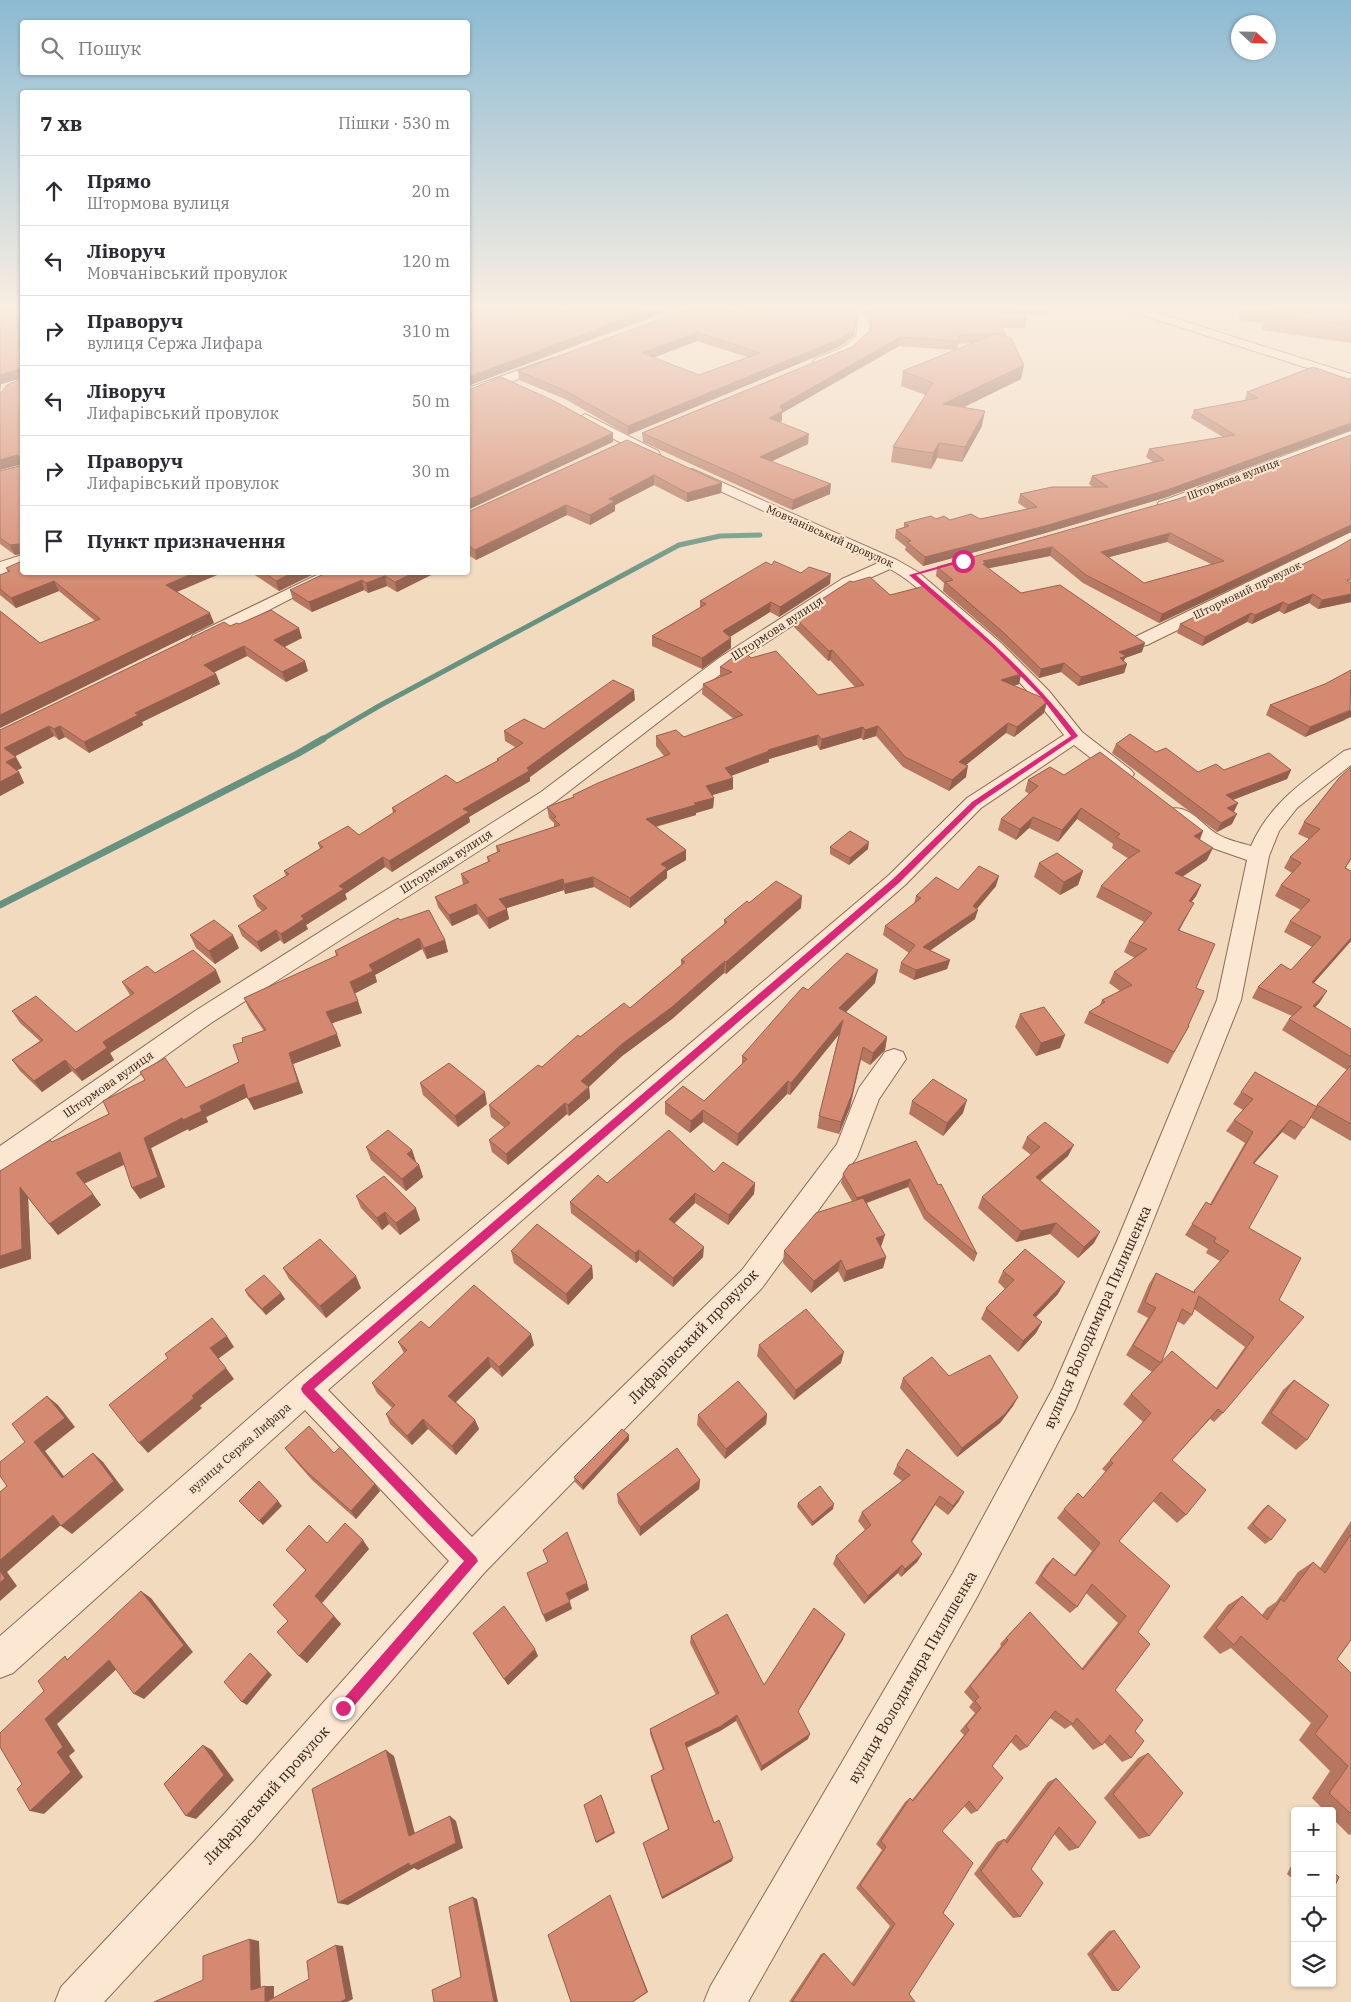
<!DOCTYPE html>
<html lang="uk">
<head>
<meta charset="utf-8">
<style>
  :root { --surface:#fff; --page:#f2f2f3; --text:#2b2b33; --muted:#7c7c81; --line:#e1e1e2 }
  body { margin:0; font-family:"IBM Plex Serif",serif; background:var(--page); color:var(--text) }
  .controls { position:absolute; right:15px; bottom:15px; display:grid; overflow:hidden; border-radius:5px; box-shadow:0 1px 4px #0004 }
  .controls button { width:45px; height:45px; display:grid; place-items:center; padding:0; border:0; border-bottom:1px solid var(--line); background:var(--surface); color:var(--text); font:25px sans-serif }
  .compass { position:absolute; left:1231px; top:15px; width:45px; height:45px; border-radius:50%; background:var(--surface); box-shadow:0 1px 4px #0004; rotate:112deg }
  .stop { position:absolute; width:15px; height:15px; margin:-11px; border:4px solid #db2777; border-radius:50%; background:#fff }
  .stop.end { background:#db2777; border-color:#fff; box-shadow:0 1px 5px #0008 }
  .list { margin:0; padding:0; list-style:none }
  h2 { display:flex; justify-content:space-between; align-items:center; height:65px; margin:0; padding:0 20px; font-size:21px }
  h2 small { font-size:16px; font-weight:400; color:var(--muted) }
  .list li { display:grid; grid-template-columns:32px 1fr auto; gap:15px; align-items:center; box-sizing:border-box; height:70px; padding:0 20px; border-top:1px solid var(--line) }
  .list b { display:block; font-size:19px; white-space:nowrap }
  .list p { margin:0; font-size:16px; white-space:nowrap; color:var(--muted) }
  .list em { font-size:16px; font-style:normal; color:var(--muted) }
  .icon { flex:none; width:28px; height:28px; fill:none; stroke:currentColor; stroke-width:2; stroke-linecap:round; stroke-linejoin:round }
  .map { position:relative; flex:none; width:1351px; height:2002px; overflow:hidden }
  .search { position:absolute; background:var(--surface); box-shadow:0 1px 4px #0004; left:20px; top:20px; width:450px; height:55px; display:flex; align-items:center; gap:12px; box-sizing:border-box; padding:0 18px; border-radius:5px; color:var(--muted); font-size:19px }
  .panel { position:absolute; background:var(--surface); box-shadow:0 1px 4px #0004; left:20px; top:90px; width:450px; height:485px; border-radius:5px }
  .map>svg:first-child { display:block }
</style>
</head>
<body>
<div class="map">
<svg width="1351" height="2002" viewBox="0 0 1351 2002">
  <rect width="100%" height="100%" fill="#f2dabe"/>
  <g fill="none" stroke-linecap="round" stroke-linejoin="round">
    <polyline stroke="#689280" stroke-width="5" points="321,740 379,706 679,545 720,536 760,535"/>
    <polyline stroke="#689280" stroke-width="7" points="0,905 297,754 323,739"/>
    <defs>
      <g id="minor">
        <path d="M859,310l11,13c-1,5 -1,12 -3,16 -6,11 -41,28 -52,26l-2,-3 2,-3 27,-11 14,-11 2,-14 -10,-12z"/>
        <polygon points="1132,310 1149,310 1351,374 1351,382 1133,312"/>
        <polygon points="585,414 658,451 660,454 658,457 648,457 580,421 578,418"/>
        <polygon points="1351,431 1351,440 1169,508 1159,508 1157,505 1159,502"/>
        <path d="M692,469l205,91 21,12 83,71 48,48 33,41 49,38 3,4 -3,4 -7,2 -7,-2 -43,-33 -93,63 -76,77 -577,505 144,147 93,-94 177,-173 95,-126 22,-56 26,-36 9,-3 9,3 3,7 -27,40 -22,58 -95,131 -278,285 -230,267 -150,162h-49l6,-15 165,-175 223,-251 -144,-151 -292,263 -13,5v-42l295,-258 594,-503 78,-77 97,-63c-35,-46 -71,-81 -114,-118 -19,-17 -37,-35 -60,-48l-36,16 -123,81 -176,136 -344,221 -202,146 -9,3v-26l195,-135 346,-219 178,-134 123,-79 36,-16 -191,-87 -2,-3 2,-3z"/>
        <polygon points="1351,532 1351,543 1331,555 1147,645 1141,646 1135,645 1132,641 1135,637"/>
        <polygon points="323,572 345,572 343,575 298,595 205,643 199,644 193,643 190,639 193,635"/>
        <path d="M1351,749v16l-54,43 -18,23 -10,25 -28,144 -96,241 -70,169 -98,187 -229,405h-44l6,-15 243,-414 100,-185 64,-147 100,-241 30,-140 -43,-15 -34,-26 -3,-5 3,-5c19,-5 32,16 47,25 10,6 24,9 34,12 19,-44 56,-67 93,-95z"/>
      </g>
      <g id="tertiary">
        <polygon points="553,358 558,359 560,362 558,365 468,397 468,388"/>
        <polygon points="22,555 22,566 0,575 0,562"/>
      </g>
    </defs>
    <use href="#minor" stroke="#8c6955" stroke-width="2"/>
    <use href="#tertiary" stroke="#8c6955" stroke-width="2"/>
    <use href="#minor" fill="#fce8d2" fill-rule="evenodd"/>
    <use href="#tertiary" fill="#fce8d2" fill-rule="evenodd"/>
  </g>
  <g fill="#b67660" fill-rule="evenodd">
    <path d="M0,310h22v249l-2,-5 -5,1 -15,-11v-73l19,-5v-1l-19,5zM19,379v1l-17,12h-2l1,-8z"/>
    <path d="M861,310h187l-1,5h-22l2,4 -2,9h-22l3,6 -1,2 19,29 -3,14 -57,28 18,19 -20,36 -25,-4 -6,11 -40,-7 2,-15 33,-52 -25,-9 2,-15 53,-21 -57,-4 -117,67v8l-3,1 29,22 -37,17 59,33 -38,16 -149,-68 -1,-9 210,-86 19,-17v-8zM972,343l-15,7 1,-6z"/>
    <polygon points="1240,310 1351,310 1351,343 1262,330 1264,323 1239,320"/>
    <path d="M741,314l113,22 -13,10 -213,89 -63,-36 -46,-19 -1,-9zM697,341l50,16 -48,18 -46,-17z"/>
    <polygon points="1351,378 1351,430 1164,498 1042,534 923,566 905,550 906,547 895,538 896,530 904,527 904,523 936,519 950,520 980,519 1027,509 1018,503 1020,494 1093,487 1089,484 1092,476 1153,462 1146,457 1149,449 1223,437 1191,418 1194,410 1245,400 1247,392 1348,379"/>
    <path d="M1351,435v97l-192,91 -76,-40 -33,-27 -62,12 33,25 121,59 -17,6 -1,3 3,3 -3,9 -46,13 -17,-14 -22,6 -37,-36 -59,-51 1,-8 -8,-7 1,-9 241,-68zM1167,542l44,22 -67,19 -35,-26z"/>
    <polygon points="627,440 722,483 721,493 687,502 654,485 615,505 615,511 590,525 567,515 476,560 470,556 468,558 468,512"/>
    <polygon points="1336,548 1351,602 1318,609 1309,603 1284,614 1279,611 1252,624 1247,622 1202,646 1177,633 1180,624"/>
    <polygon points="6,568 22,572 224,572 177,592 214,623 0,728 0,611 40,643 95,621 59,591 16,608 0,595 0,575 8,572"/>
    <polygon points="250,572 318,572 279,591"/>
    <polygon points="328,572 437,572 397,592 387,586 368,593 364,590 312,612 293,600 290,590"/>
    <polygon points="830,584 779,617 770,612 730,637 731,638 731,648 702,669 652,646 652,636 700,608 700,601"/>
    <polygon points="890,595 1021,674 1019,684 1014,686 1047,702 1044,713 1014,737 1006,733 966,765 966,777 949,791 903,767 876,736 863,740 861,738 820,750 817,745 769,759 769,762 731,776 733,789 712,795 714,798 713,808 696,813 696,815 656,827 686,860 667,871 667,878 630,908 594,887 565,894 564,890 506,908 509,919 489,929 478,914 452,926 438,907 435,897 463,885 461,874 488,862 487,857 497,852 496,846 554,827 554,823 549,818 547,807 573,797 573,795 664,756 656,746 656,736 684,737 734,719 702,694 703,684 720,677 720,667 751,658 818,695 855,687 830,660 828,661 794,627 794,617"/>
    <polygon points="239,624 302,638 285,647 308,671 286,682 247,656 214,672 216,674 220,684 142,722 143,725 89,753 65,737 59,740 54,736 15,756 22,768 16,770 19,772 24,783 0,796 0,730 230,626"/>
    <polygon points="1325,684 1345,720 1305,737 1266,715 1270,705"/>
    <polygon points="635,700 530,777 530,781 469,817 470,822 392,872 385,867 345,894 347,899 306,925 308,929 284,944 280,940 261,952 242,936 238,926 262,911 257,906 253,896 286,876 284,871 320,849 318,843 359,835 393,813 392,808 457,783 497,761 497,759 515,747 505,741 504,731 544,729"/>
    <polygon points="1116,744 1156,752 1198,772 1224,770 1291,770 1287,779 1233,800 1238,803 1233,812 1232,824 1217,832 1112,753"/>
    <polygon points="1064,775 1203,831 1200,840 1207,860 1182,877 1201,885 1196,896 1191,902 1188,914 1179,931 1196,988 1188,1026 1189,1026 1168,1064 1084,1023 1089,1012 1100,1005 1102,1000 1120,991 1109,983 1114,972 1135,958 1124,952 1129,941 1144,922 1096,897 1101,886 1129,859 1112,848 1113,844 1077,819 1058,842 1029,828 1016,840 998,830 1001,819 1029,794 1025,791 1028,780"/>
    <path d="M1339,778l12,82 -6,8 6,3v70l-37,42 6,19 -5,5 36,22v112l-40,-23 -16,22 -13,-8 -28,31 -5,65 30,72 -56,113 -9,9 -4,-3 -38,41 14,55 -9,8 -24,-22 -34,40 19,91 -23,58 20,41 -4,27 -9,4 -18,-20 -2,3 -9,5 -22,-25 -6,4 -15,-11 -23,29 -7,4 -9,-9 -19,24 -15,45 -6,3 -7,-8 -22,25 1,82 -34,81 6,8h-126l32,-48 3,-1 27,31 39,-58 -34,-38 26,-38 -6,-6 29,-42 5,-4 2,2 52,-65 -4,-4 15,-18 -6,-6 4,-5 -9,-10 37,-46 -1,-2 30,-32 52,56 36,-45 -32,-30 -9,14 -7,6 -35,-30 11,-18 7,-7 21,17 18,-24 -35,-33 7,-9 19,-11 23,-26 -4,-3 41,-47 -20,-18 8,-10 21,-22 -26,-17 22,-37 -11,-6 12,-28 7,-11 37,19 27,-31 -14,-8 2,-4 -23,-14 21,-33 4,2 35,-61 -19,-12 8,-11 9,-10 -10,-6 8,-12 75,14 31,-36 -65,-40 7,-11 3,-3 -40,-18 6,-11 33,-17 21,-23 -28,-15 6,-11 11,-11 -26,-14 6,-11 11,-12 -8,-5 6,-11 19,-18 -11,-5 6,-12zM1194,1309l51,38 -29,41 -55,-25 16,-42 7,4 8,-10z"/>
    <polygon points="830,847 868,849 849,865 830,854"/>
    <polygon points="1039,863 1083,871 1078,885 1060,895 1034,877"/>
    <polygon points="996,886 977,909 975,919 930,950 950,960 947,969 914,980 899,972 901,963 909,953 883,935 885,926 914,904 916,896 958,890"/>
    <polygon points="749,903 801,908 726,974 724,973 672,1019 622,1056 589,1087 590,1098 569,1116 567,1114 508,1165 492,1152 489,1140 505,1128 491,1117 489,1105 542,1067 580,1037 630,1008 681,965 681,960 724,925 724,920"/>
    <polygon points="400,920 445,940 448,952 427,959 422,949 375,975 377,982 355,993 362,1013 332,1023 341,1046 293,1064 303,1093 254,1110 248,1097 206,1117 208,1122 189,1131 188,1129 151,1148 165,1187 140,1199 124,1164 84,1184 101,1205 58,1235 28,1198 31,1259 0,1171 52,1142 109,1114 145,1080 140,1072 186,1088 239,1062 243,1042 264,1031 249,1009 244,998 336,956 335,951"/>
    <polygon points="190,935 239,948 215,964 196,948"/>
    <polygon points="155,973 221,982 110,1053 114,1060 82,1081 72,1071 42,1092 20,1071 12,1060 40,1041 20,1023 12,1011 76,1032 130,995 122,982"/>
    <polygon points="875,983 846,1012 887,1037 885,1050 870,1065 861,1060 850,1107 839,1134 817,1128 819,1116 839,1034 790,1095 787,1094 737,1146 703,1122 690,1133 665,1114 665,1102 704,1101 742,1064 742,1056 808,990"/>
    <polygon points="1020,1014 1065,1035 1060,1048 1036,1056 1015,1027"/>
    <polygon points="420,1083 487,1104 458,1127 423,1095"/>
    <polygon points="912,1101 963,1113 943,1136 909,1114"/>
    <polygon points="1027,1137 1068,1156 1040,1181 1094,1243 1078,1258 1050,1234 1016,1242 978,1208 982,1197 1031,1155 1022,1148"/>
    <polygon points="366,1147 412,1150 416,1162 419,1165 423,1177 406,1191 371,1160"/>
    <polygon points="849,1165 938,1185 977,1254 974,1262 924,1219 908,1187 867,1203 881,1247 886,1257 883,1268 844,1282 838,1271 811,1293 783,1263 784,1251 852,1201 841,1183 843,1174"/>
    <polygon points="714,1172 755,1183 754,1194 728,1225 695,1203 674,1223 703,1257 673,1287 639,1260 636,1263 571,1213 570,1202 607,1183"/>
    <polygon points="356,1196 420,1220 400,1235 389,1224 382,1230 361,1208"/>
    <polygon points="511,1251 592,1266 593,1278 568,1305 514,1263"/>
    <polygon points="283,1268 361,1288 326,1318 289,1279"/>
    <polygon points="1003,1271 1058,1294 1036,1317 1042,1322 1036,1333 1018,1352 981,1319 986,1308 1005,1289 998,1282"/>
    <polygon points="245,1290 281,1293 285,1299 266,1315 248,1296"/>
    <polygon points="429,1328 534,1345 502,1377 491,1367 456,1402 475,1420 479,1429 456,1455 428,1429 412,1445 390,1424 386,1414 392,1408 377,1393 372,1383 404,1353 398,1342"/>
    <polygon points="759,1345 841,1363 794,1400 757,1356"/>
    <polygon points="903,1378 1018,1397 1013,1406 1000,1423 957,1457 900,1388"/>
    <polygon points="1294,1380 1307,1440 1296,1450 1261,1423 1283,1390"/>
    <polygon points="767,1414 766,1424 725,1459 697,1425 698,1415"/>
    <polygon points="629,1435 629,1440 583,1490 575,1482 574,1477"/>
    <polygon points="285,1448 334,1453 380,1491 356,1519 312,1480 291,1456"/>
    <polygon points="897,1465 959,1501 948,1515 935,1505 912,1542 922,1554 917,1562 901,1577 898,1573 864,1604 833,1564 836,1556 865,1530 858,1521 862,1512 902,1481 893,1474"/>
    <polygon points="700,1480 699,1489 640,1536 618,1503 617,1494"/>
    <polygon points="798,1503 833,1509 812,1526 797,1507"/>
    <polygon points="1268,1505 1271,1540 1265,1544 1247,1528 1263,1509"/>
    <polygon points="1351,1521 1351,1640 1337,1659 1351,1673 1351,1834 1349,1835 1332,1818 1332,1811 1325,1811 1312,1798 1330,1771 1299,1740 1311,1723 1231,1648 1220,1654 1203,1637 1228,1605 1242,1596 1262,1615 1267,1608 1276,1602 1298,1572 1313,1562 1320,1568"/>
    <polygon points="327,1543 369,1549 322,1603 341,1624 307,1663 299,1656 288,1621 306,1571 286,1550"/>
    <polygon points="473,1633 538,1656 508,1685"/>
    <polygon points="845,1634 842,1641 798,1712 808,1739 761,1771 736,1721 720,1731 687,1748 714,1823 732,1861 662,1899 644,1846 668,1829 651,1780 651,1776 663,1770 650,1734 650,1729 716,1695 690,1643 691,1636 764,1685"/>
    <polygon points="1148,1753 1149,1836 1139,1839 1104,1798 1138,1758"/>
    <polygon points="1056,1778 1078,1848 1069,1851 1054,1834 1031,1869 1020,1917 1013,1918 974,1874 997,1842 1004,1839 1005,1840 1048,1782"/>
    <polygon points="1295,1858 1295,1881 1287,1874"/>
    <polygon points="1114,1930 1118,1991 1112,1991 1087,1954 1109,1931"/>
  </g>
  <g fill="#94604e">
    <polygon points="20,310 22,310 22,355 19,347"/>
    <polygon points="648,310 671,310 468,386 468,377"/>
    <polygon points="857,315 854,336 841,346 628,435 628,426"/>
    <polygon points="697,332 697,341 642,362 642,353"/>
    <polygon points="900,337 899,346 782,413 782,421 769,427 769,418 780,406"/>
    <polygon points="1024,365 1021,379 940,419 943,404"/>
    <polygon points="20,369 22,378 1,384 0,393 0,375"/>
    <polygon points="985,411 982,426 962,462 965,447"/>
    <polygon points="1351,423 1351,430 1164,498 1042,534 923,566 925,557"/>
    <polygon points="613,433 613,442 468,510 468,500"/>
    <polygon points="809,434 808,444 760,467 760,457"/>
    <polygon points="939,443 937,458 931,469 933,453"/>
    <polygon points="17,455 22,464 0,470 0,460"/>
    <polygon points="654,475 654,485 615,505 615,511 590,525 590,515 609,499"/>
    <polygon points="722,483 721,493 687,502 687,493"/>
    <polygon points="831,484 830,494 792,510 793,500"/>
    <polygon points="566,505 567,515 476,560 475,550"/>
    <polygon points="1351,525 1351,532 1159,623 1162,614"/>
    <polygon points="1170,533 1167,542 1098,560 1101,552"/>
    <polygon points="19,544 20,554 15,555 10,545"/>
    <polygon points="469,546 470,556 468,558 468,547"/>
    <polygon points="1052,547 1050,556 985,569 983,561"/>
    <polygon points="196,572 224,572 169,595 166,585"/>
    <polygon points="294,572 318,572 279,591 276,581"/>
    <polygon points="415,572 437,572 397,592 395,582"/>
    <polygon points="831,574 830,584 779,617 780,607"/>
    <polygon points="385,576 387,586 368,593 366,583"/>
    <polygon points="362,580 364,590 312,612 309,602"/>
    <polygon points="54,581 59,591 16,608 11,598"/>
    <polygon points="1313,594 1309,603 1284,614 1288,605"/>
    <polygon points="1351,594 1351,602 1318,609 1322,600"/>
    <polygon points="771,602 770,612 723,641 723,631"/>
    <polygon points="1283,602 1279,611 1252,624 1255,615"/>
    <polygon points="210,613 214,623 0,728 0,715"/>
    <polygon points="1251,613 1247,622 1202,646 1205,637"/>
    <polygon points="299,628 302,638 277,650 274,640"/>
    <polygon points="731,638 731,648 702,669 702,658"/>
    <polygon points="1145,643 1142,652 1125,658 1122,665 1127,664 1124,673 1078,686 1081,677 1119,652"/>
    <polygon points="244,646 247,656 207,676 204,665"/>
    <polygon points="832,650 830,660 828,661 829,651"/>
    <polygon points="305,661 308,671 286,682 282,672"/>
    <polygon points="1064,663 1061,672 1039,678 1041,669"/>
    <polygon points="216,674 220,684 142,722 143,725 89,753 84,742 135,713"/>
    <polygon points="1021,674 1019,684 999,690 1001,680"/>
    <polygon points="634,690 635,700 530,777 530,781 469,817 470,822 392,872 389,861 463,809 527,768"/>
    <polygon points="1047,702 1044,713 1014,737 1017,727"/>
    <polygon points="1351,710 1351,717 1305,737 1310,727"/>
    <polygon points="1008,723 1006,733 957,772 959,762"/>
    <polygon points="49,726 54,736 10,759 4,748"/>
    <polygon points="60,726 65,737 59,740 54,729"/>
    <polygon points="878,726 876,736 863,740 865,730"/>
    <polygon points="863,727 861,738 820,750 822,739"/>
    <polygon points="818,735 817,745 769,759 769,762 725,778 725,768 768,750"/>
    <polygon points="16,757 22,768 12,773 6,762"/>
    <polygon points="968,766 966,777 949,791 952,780"/>
    <polygon points="1291,770 1287,779 1222,804 1226,795"/>
    <polygon points="19,772 24,783 0,796 0,782"/>
    <polygon points="733,778 733,789 706,797 706,786"/>
    <polygon points="714,798 713,808 696,813 696,815 646,829 646,819 694,803"/>
    <polygon points="1238,803 1234,812 1223,818 1227,808"/>
    <polygon points="1081,808 1077,819 1058,842 1062,830"/>
    <polygon points="1237,814 1232,824 1217,832 1221,823"/>
    <polygon points="1033,817 1029,828 1016,840 1020,829"/>
    <polygon points="1203,831 1198,843 1194,836"/>
    <polygon points="869,842 868,849 849,865 850,858"/>
    <polygon points="1213,848 1207,860 1170,885 1175,873"/>
    <polygon points="686,850 686,860 667,871 667,878 630,908 630,898 661,864"/>
    <polygon points="383,857 385,867 345,894 347,899 306,925 308,929 284,944 281,934 301,916 339,886"/>
    <polygon points="1083,871 1078,885 1060,895 1064,882"/>
    <polygon points="999,876 996,886 973,913 978,910 975,919 921,957 923,947 973,906"/>
    <polygon points="593,877 594,887 565,894 564,884"/>
    <polygon points="563,879 564,890 501,910 499,899"/>
    <polygon points="1201,885 1196,896 1184,912 1189,901"/>
    <polygon points="802,896 801,908 726,974 726,962"/>
    <polygon points="1194,903 1188,914 1172,942 1178,930"/>
    <polygon points="476,904 478,914 452,926 449,915"/>
    <polygon points="507,909 509,919 489,929 487,918"/>
    <polygon points="276,930 280,940 261,952 257,942"/>
    <polygon points="233,935 239,948 215,964 209,951"/>
    <polygon points="419,938 422,949 375,975 377,982 354,994 350,982 369,965"/>
    <polygon points="1351,938 1351,941 1305,993 1312,982"/>
    <polygon points="445,940 448,952 427,959 424,948"/>
    <polygon points="950,960 947,969 914,980 916,970"/>
    <polygon points="725,961 724,973 672,1019 622,1056 583,1092 581,1081 622,1044"/>
    <polygon points="216,970 221,982 110,1053 114,1060 82,1081 75,1070 103,1042"/>
    <polygon points="878,970 875,983 837,1021 839,1008"/>
    <polygon points="1327,991 1320,1002 1306,1017 1313,1006"/>
    <polygon points="358,1001 362,1013 330,1024 326,1012"/>
    <polygon points="843,1020 841,1032 790,1095 791,1083"/>
    <polygon points="337,1034 341,1046 293,1064 303,1093 254,1110 248,1099 289,1053"/>
    <polygon points="1065,1035 1060,1048 1036,1056 1041,1043"/>
    <polygon points="887,1037 885,1050 870,1065 873,1053"/>
    <polygon points="863,1047 850,1107 839,1134 841,1122"/>
    <polygon points="65,1060 72,1071 42,1092 34,1081"/>
    <polygon points="788,1081 787,1094 737,1146 738,1134"/>
    <polygon points="244,1084 250,1096 206,1117 208,1122 189,1131 188,1129 151,1148 165,1187 140,1199 132,1188 144,1138 200,1106"/>
    <polygon points="589,1087 590,1098 569,1116 568,1105"/>
    <polygon points="485,1092 487,1104 458,1127 455,1116"/>
    <polygon points="967,1100 963,1113 943,1136 947,1123"/>
    <polygon points="565,1103 567,1114 508,1165 506,1154"/>
    <polygon points="703,1110 703,1122 690,1133 691,1121"/>
    <polygon points="1290,1120 1282,1132 1245,1174 1253,1163"/>
    <polygon points="1074,1145 1068,1156 1031,1188 1036,1177"/>
    <polygon points="412,1150 416,1162 407,1154"/>
    <polygon points="120,1152 128,1163 83,1184 76,1173"/>
    <polygon points="419,1165 423,1177 406,1191 402,1179"/>
    <polygon points="910,1179 908,1187 855,1207 857,1198"/>
    <polygon points="755,1183 754,1194 728,1225 729,1215"/>
    <polygon points="20,1187 28,1197 31,1259 0,1269 0,1256"/>
    <polygon points="695,1193 695,1203 669,1229 669,1219"/>
    <polygon points="93,1194 101,1205 58,1235 49,1224"/>
    <polygon points="416,1208 420,1220 400,1235 396,1223"/>
    <polygon points="385,1212 389,1224 382,1230 377,1218"/>
    <polygon points="1056,1223 1050,1234 1016,1242 1021,1231"/>
    <polygon points="1100,1232 1094,1243 1078,1258 1084,1247"/>
    <polygon points="885,1235 881,1247 873,1250 876,1238"/>
    <polygon points="704,1247 703,1257 673,1287 673,1278"/>
    <polygon points="639,1250 639,1260 636,1263 635,1253"/>
    <polygon points="886,1257 883,1268 844,1282 846,1271"/>
    <polygon points="841,1260 838,1271 811,1293 814,1281"/>
    <polygon points="592,1266 593,1278 568,1305 566,1294"/>
    <polygon points="356,1276 361,1288 326,1318 320,1306"/>
    <polygon points="1065,1282 1058,1294 1027,1326 1033,1315"/>
    <polygon points="281,1293 285,1299 266,1315 262,1309"/>
    <polygon points="1042,1322 1036,1333 1018,1352 1023,1341"/>
    <polygon points="531,1334 534,1345 502,1377 499,1367"/>
    <polygon points="227,1336 234,1347 218,1359 210,1348"/>
    <polygon points="844,1352 841,1363 794,1400 796,1390"/>
    <polygon points="488,1357 491,1367 452,1406 448,1396"/>
    <polygon points="226,1368 234,1379 200,1406 202,1408 148,1453 139,1443 192,1396"/>
    <polygon points="47,1396 58,1405 75,1427 45,1451 72,1487 62,1478 34,1442"/>
    <polygon points="1018,1397 1013,1406 1000,1423 957,1457 962,1448"/>
    <polygon points="767,1414 766,1424 725,1459 726,1449"/>
    <polygon points="423,1419 428,1429 412,1445 407,1436"/>
    <polygon points="475,1420 479,1429 456,1455 452,1446"/>
    <polygon points="629,1435 629,1440 583,1490 582,1485"/>
    <polygon points="93,1453 103,1462 124,1490 72,1534 61,1526"/>
    <polygon points="700,1480 699,1489 640,1536 640,1527"/>
    <polygon points="375,1484 380,1491 356,1519 351,1511"/>
    <polygon points="964,1492 959,1501 948,1515 953,1506"/>
    <polygon points="940,1496 935,1505 907,1549 911,1541"/>
    <polygon points="278,1501 282,1506 263,1525 259,1521"/>
    <polygon points="834,1504 833,1509 812,1526 813,1522"/>
    <polygon points="53,1515 63,1523 7,1572 17,1586 0,1601 0,1560"/>
    <polygon points="363,1540 369,1549 322,1603 315,1596"/>
    <polygon points="922,1554 917,1562 901,1577 905,1569"/>
    <polygon points="902,1565 898,1573 864,1604 868,1596"/>
    <polygon points="587,1583 589,1590 568,1601 566,1593"/>
    <polygon points="141,1591 151,1598 193,1652 144,1699 134,1694"/>
    <polygon points="570,1602 572,1609 546,1622 543,1615"/>
    <polygon points="334,1616 341,1624 307,1663 299,1656"/>
    <polygon points="845,1634 842,1641 795,1716 798,1711"/>
    <polygon points="535,1649 538,1656 508,1685 504,1679"/>
    <polygon points="250,1653 272,1675 247,1705 242,1702"/>
    <polygon points="109,1660 120,1666 57,1724 75,1751 69,1756 83,1777 44,1814 30,1811 57,1752 45,1719"/>
    <polygon points="737,1715 736,1721 720,1731 685,1748 685,1743"/>
    <polygon points="810,1734 808,1739 761,1771 762,1766"/>
    <polygon points="203,1745 212,1750 234,1780 196,1819 186,1816"/>
    <polygon points="386,1750 394,1756 417,1841 409,1836"/>
    <polygon points="601,1795 615,1833 597,1843 596,1842"/>
    <polygon points="450,1816 456,1821 463,1848 418,1870 414,1868 348,1905 338,1903"/>
    <polygon points="733,1858 732,1861 662,1899 662,1897"/>
    <polygon points="610,1895 648,1992 633,2002"/>
    <polygon points="473,1897 477,1899 498,2002 494,2002"/>
    <polygon points="250,1939 259,1941 261,1990 251,1990"/>
    <polygon points="336,1945 343,1946 353,1999 347,2002 340,2002"/>
    <rect x="265" y="1986" width="9" height="16"/>
  </g>
  <g fill="#d48970" stroke="#94604e" fill-rule="evenodd">
    <polygon points="0,310 20,310 19,347 22,346 22,555 19,552 19,544 10,545 0,538 0,471 19,466 20,457 17,455 0,460 0,392 2,392 7,385 19,380 20,369 0,375"/>
    <polygon points="472,310 557,310 562,312 563,310 648,310 468,377 468,312"/>
    <path d="M685,310h47l9,4 5,-4h108l3,5 -2,12 -13,11 -214,88 -64,-36 -46,-19zM697,332l63,21 -61,22 -57,-22z"/>
    <polygon points="870,310 1022,310 1027,319 998,319 1006,334 1000,334 997,333 994,334 959,335 958,341 900,337 780,406 783,411 769,418 809,434 760,457 831,484 793,500 642,433 852,347 871,330 872,313"/>
    <polygon points="1269,310 1351,310 1351,325 1268,313"/>
    <polygon points="997,333 1011,338 1024,365 943,404 985,411 965,447 939,443 933,453 893,447 933,383 903,371"/>
    <polygon points="1313,367 1348,379 1351,378 1351,423 1167,490 1045,526 925,557 907,542 911,541 896,530 909,526 904,523 931,516 936,519 944,516 950,520 971,514 980,519 1037,507 1020,494 1052,487 1108,487 1092,476 1164,460 1149,449 1235,435 1194,410 1258,398 1247,392"/>
    <polygon points="501,377 552,400 613,433 468,500 468,390"/>
    <path d="M1351,435v90l-189,89 -76,-39 -34,-28 -69,14 3,2 -3,1 38,29 39,-8 85,58 -26,9 7,4 -6,2 7,6 -46,13 -17,-14 -23,6 -37,-36 -59,-51 8,-2 -16,-13 241,-68zM1170,533l54,28 -80,22 -43,-31z"/>
    <polygon points="627,440 722,483 687,493 654,475 609,499 615,501 590,515 566,505 475,550 469,546 468,547 468,512"/>
    <polygon points="1351,539 1351,580 1347,580 1351,583 1351,594 1322,600 1313,594 1288,605 1283,602 1255,615 1251,613 1205,637 1180,624 1336,548"/>
    <polygon points="22,561 22,572 196,572 166,585 210,613 0,715 0,611 40,643 100,619 54,581 11,598 0,589 0,575 10,571 6,568"/>
    <polygon points="774,561 801,573 809,567 831,574 780,607 771,602 723,631 731,638 702,658 652,636 706,604 700,601 766,562 772,565"/>
    <polygon points="263,572 294,572 276,581"/>
    <polygon points="328,572 415,572 395,582 385,576 366,583 362,580 309,602 290,590"/>
    <polygon points="870,577 890,595 925,586 982,636 1021,674 1001,680 1043,698 1047,702 1017,727 1008,723 959,762 968,766 952,780 905,757 878,726 865,730 863,727 822,739 818,735 768,750 769,751 725,768 733,778 706,786 714,798 694,803 696,805 646,819 686,850 661,864 667,868 630,898 593,877 564,884 563,879 499,899 507,909 487,918 476,904 449,915 435,897 469,882 461,874 490,861 487,857 500,851 496,846 560,825 553,818 556,817 547,807 574,797 573,795 598,783 670,754 656,736 676,730 684,737 743,715 703,684 732,672 720,667 743,650 751,658 776,651 818,695 864,685 832,650 829,651 794,617 850,581 853,582"/>
    <polygon points="271,610 299,628 274,640 305,661 282,672 244,646 204,665 216,674 135,713 138,715 84,742 60,726 54,729 49,726 4,748 16,757 6,762 19,772 0,782 0,730 224,622 230,626 237,623 239,624"/>
    <polygon points="1351,670 1350,710 1310,727 1270,705 1325,684"/>
    <polygon points="613,680 634,690 527,768 529,771 463,809 469,812 389,861 383,857 339,886 344,889 301,916 304,919 281,934 276,930 257,942 238,926 267,908 253,896 289,874 284,871 323,847 318,843 348,826 359,835 396,811 392,808 446,775 457,783 499,760 497,759 523,743 504,731 524,719 544,729"/>
    <polygon points="1130,734 1156,752 1166,748 1198,772 1216,764 1224,770 1269,753 1291,770 1226,795 1238,803 1227,808 1237,814 1221,823 1116,744"/>
    <polygon points="1100,752 1203,831 1194,836 1213,848 1175,873 1201,885 1189,901 1194,903 1178,930 1215,944 1196,988 1204,991 1188,1026 1189,1026 1174,1052 1089,1012 1105,1002 1102,1000 1132,985 1114,972 1147,949 1129,941 1152,913 1101,886 1126,860 1140,851 1116,837 1120,834 1081,808 1062,830 1033,817 1020,829 1001,819 1038,786 1028,780 1050,767 1064,775"/>
    <polygon points="1351,767 1351,858 1345,868 1351,871 1351,938 1312,982 1327,991 1313,1006 1351,1029 1351,1057 1289,1019 1302,1007 1258,987 1281,964 1291,970 1321,937 1290,921 1310,900 1281,885 1301,863 1290,857 1320,829 1304,822 1339,778"/>
    <polygon points="850,831 869,842 850,858 830,847"/>
    <polygon points="1057,853 1083,871 1064,882 1039,863"/>
    <polygon points="979,866 999,876 973,906 978,910 923,947 950,960 916,970 901,963 915,945 885,926 921,898 916,896 936,877 958,890"/>
    <polygon points="776,881 802,896 726,962 725,961 672,1007 622,1044 581,1081 589,1087 568,1105 565,1103 506,1154 489,1140 510,1123 489,1105 538,1065 542,1067 578,1035 580,1037 624,1003 630,1008 685,962 681,960 727,922 724,920 747,901 749,903"/>
    <polygon points="429,910 445,940 424,948 419,938 369,965 373,971 350,982 358,1001 326,1012 337,1034 289,1053 298,1082 248,1099 244,1084 200,1106 202,1111 183,1120 182,1118 144,1138 158,1177 132,1188 120,1152 76,1173 93,1194 49,1224 20,1187 22,1249 0,1256 0,1171 50,1140 52,1142 109,1114 103,1101 145,1080 140,1072 165,1058 186,1088 239,1062 233,1045 243,1042 242,1038 266,1030 244,998 338,955 335,951 398,918 400,920"/>
    <polygon points="214,920 233,935 209,951 190,935"/>
    <polygon points="193,950 216,970 103,1042 107,1048 75,1070 65,1060 34,1081 12,1060 43,1040 12,1011 36,996 76,1032 134,993 122,982 147,966 155,973"/>
    <polygon points="847,953 878,970 839,1008 887,1037 873,1053 863,1047 852,1094 841,1122 819,1116 843,1020 791,1083 788,1081 738,1134 703,1110 691,1121 665,1102 683,1086 704,1101 747,1059 742,1056 792,999 803,987 808,990"/>
    <polygon points="1044,1007 1065,1035 1041,1043 1020,1014"/>
    <polygon points="449,1063 485,1092 455,1116 420,1083"/>
    <polygon points="1351,1065 1351,1124 1317,1105"/>
    <polygon points="1255,1072 1317,1107 1304,1128 1290,1120 1253,1163 1278,1176 1249,1228 1301,1258 1279,1300 1304,1317 1223,1413 1218,1409 1172,1460 1206,1490 1186,1515 1161,1492 1119,1541 1170,1586 1138,1632 1150,1644 1115,1690 1143,1720 1135,1731 1144,1741 1131,1758 1110,1735 1102,1745 1077,1718 1073,1724 1055,1711 1027,1747 1016,1735 992,1766 1003,1778 977,1811 969,1801 942,1831 973,1863 943,1913 954,1924 909,1994 915,2002 792,2002 824,1953 854,1986 895,1924 860,1885 886,1847 881,1841 910,1798 913,1801 969,1730 966,1726 981,1708 975,1701 979,1697 970,1686 1008,1640 1006,1638 1030,1612 1083,1670 1126,1616 1092,1584 1077,1607 1041,1576 1053,1558 1075,1576 1100,1543 1064,1509 1078,1493 1083,1498 1113,1463 1110,1460 1151,1413 1131,1394 1172,1351 1217,1389 1254,1337 1199,1296 1192,1315 1182,1309 1161,1363 1133,1345 1156,1308 1145,1302 1156,1273 1195,1293 1194,1291 1229,1251 1214,1242 1216,1238 1192,1224 1206,1202 1211,1205 1253,1132 1234,1120 1253,1099 1241,1092"/>
    <polygon points="933,1079 967,1100 947,1123 912,1101"/>
    <polygon points="1045,1122 1074,1145 1036,1177 1100,1232 1084,1247 1056,1223 1021,1231 982,1197 1040,1147 1027,1137"/>
    <polygon points="388,1130 412,1150 407,1154 419,1165 402,1179 366,1147"/>
    <polygon points="669,1130 714,1172 723,1162 755,1183 729,1215 695,1193 669,1219 704,1247 673,1278 639,1250 635,1253 570,1202 598,1175 607,1183"/>
    <polygon points="916,1141 938,1185 941,1184 977,1254 926,1211 910,1179 857,1198 843,1174 849,1165"/>
    <polygon points="384,1176 416,1208 396,1223 385,1212 377,1218 356,1196"/>
    <polygon points="863,1198 885,1235 876,1238 886,1257 846,1271 841,1260 814,1281 784,1251 816,1213"/>
    <polygon points="537,1224 592,1266 566,1294 511,1251"/>
    <polygon points="320,1239 356,1276 320,1306 283,1268"/>
    <polygon points="1025,1249 1065,1282 1033,1315 1042,1322 1023,1341 986,1308 1014,1280 1003,1271"/>
    <polygon points="264,1275 281,1293 262,1309 245,1290"/>
    <polygon points="474,1285 531,1334 499,1367 488,1357 448,1396 475,1420 452,1446 423,1419 407,1436 386,1414 395,1405 372,1383 407,1350 398,1342 421,1321 429,1328"/>
    <polygon points="806,1309 844,1352 796,1390 759,1345"/>
    <polygon points="212,1318 227,1336 210,1348 226,1368 192,1396 194,1398 139,1443 109,1405 168,1358 165,1354"/>
    <polygon points="990,1355 1018,1397 1005,1414 962,1448 903,1378 932,1357 949,1376"/>
    <polygon points="1294,1380 1329,1405 1307,1440 1271,1413"/>
    <polygon points="738,1381 767,1414 726,1449 698,1415"/>
    <polygon points="47,1396 65,1418 34,1442 62,1478 93,1453 114,1481 61,1526 53,1515 0,1560 0,1492 7,1486 0,1476 0,1462 25,1442 12,1424"/>
    <polygon points="309,1426 334,1453 340,1447 375,1484 351,1511 307,1472 285,1448"/>
    <polygon points="622,1429 629,1435 582,1485 574,1477"/>
    <polygon points="677,1448 700,1480 640,1527 617,1494"/>
    <polygon points="907,1449 964,1492 953,1506 940,1496 911,1541 922,1554 905,1569 902,1565 868,1596 836,1556 871,1525 862,1512 910,1475 897,1465"/>
    <polygon points="259,1481 278,1501 259,1521 239,1501"/>
    <polygon points="820,1486 834,1504 813,1522 798,1503"/>
    <polygon points="1268,1505 1286,1520 1271,1540 1253,1524"/>
    <polygon points="345,1523 363,1540 315,1596 334,1616 299,1656 277,1632 288,1621 273,1605 306,1570 286,1550 309,1525 327,1543"/>
    <polygon points="567,1532 587,1583 566,1593 570,1602 543,1615 527,1573 548,1562 543,1550"/>
    <polygon points="1351,1534 1351,1640 1337,1659 1351,1673 1351,1814 1329,1793 1348,1766 1315,1734 1328,1716 1241,1636 1234,1645 1216,1628 1242,1596 1267,1620 1281,1599 1284,1602 1313,1562 1325,1573"/>
    <polygon points="0,1571 5,1578 0,1583"/>
    <polygon points="141,1591 184,1645 134,1694 109,1660 45,1719 63,1747 57,1752 71,1772 30,1811 17,1789 22,1784 0,1747 0,1733 44,1691 38,1681 65,1656 67,1660"/>
    <polygon points="504,1606 535,1649 504,1679 473,1633"/>
    <polygon points="814,1608 845,1634 798,1711 810,1734 762,1766 737,1715 721,1726 685,1743 714,1823 719,1820 733,1858 662,1897 643,1843 669,1829 651,1776 664,1769 650,1729 719,1693 691,1636 727,1614 764,1685"/>
    <polygon points="250,1653 268,1672 242,1702 224,1682"/>
    <polygon points="203,1745 224,1775 186,1816 164,1784"/>
    <polygon points="386,1750 409,1836 450,1816 456,1843 410,1866 409,1863 338,1903 312,1789"/>
    <polygon points="1148,1753 1183,1793 1149,1836 1113,1794"/>
    <polygon points="1056,1778 1096,1822 1078,1848 1059,1827 1031,1869 1043,1883 1020,1917 981,1871 1004,1839 1007,1843"/>
    <polygon points="601,1795 614,1832 596,1842 584,1805"/>
    <polygon points="1332,1871 1339,1877 1332,1892"/>
    <polygon points="610,1895 647,1992 632,2002 571,2002 548,1935"/>
    <polygon points="473,1897 494,2002 434,2002 432,1990 461,1977 449,1907"/>
    <polygon points="1114,1930 1140,1967 1118,1991 1092,1954"/>
    <polygon points="250,1939 251,1990 265,1986 265,2002 154,2002 203,1980 203,1956"/>
    <polygon points="336,1945 346,1999 340,2002 266,2002 309,1979 307,1961"/>
  </g>
  <linearGradient id="sky" x2="0" y2="1"><stop stop-color="#8cbad3"/><stop offset="0.52" stop-color="#f9eee2"/><stop offset="1" stop-color="#f9eee2" stop-opacity="0"/></linearGradient>
  <rect width="1351" height="591" fill="url(#sky)"/>
  <path fill="#db2777" d="M961,560l5,1 -50,14c58,51 116,99 162,161l-101,69 -77,77 -586,507 162,168 2,4 -130,152 -5,1 -4,-1 -2,-5 2,-4 125,-143 -161,-168 -2,-4 2,-4 591,-507 78,-76 99,-66 -30,-39 -48,-49 -84,-73z"/>
  <g text-anchor="middle" dominant-baseline="central" stroke-width="4.5" stroke-linejoin="round" paint-order="stroke">
    <g font-size="11" fill="#3a251b" stroke="#f9e5ce">
      <text transform="translate(1233 479) rotate(-21)">Штормова вулиця</text>
      <text transform="translate(830 536) rotate(24)">Мовчанівський провулок</text>
      <text transform="translate(1247 590) rotate(-26)">Штормовий провулок</text>
    </g>
    <g font-size="12" fill="#3a251b" stroke="#f9e5ce">
      <text transform="translate(777 628) rotate(-33)">Штормова вулиця</text>
      <text transform="translate(446 861) rotate(-33)">Штормова вулиця</text>
      <text transform="translate(108 1084) rotate(-35)">Штормова вулиця</text>
      <text transform="translate(239 1448) rotate(-41)">вулиця Сержа Лифара</text>
    </g>
    <g font-size="15" fill="#3a251b" stroke="#f9e5ce">
      <text transform="translate(1097 1317) rotate(-66)">вулиця Володимира Пилишенка</text>
      <text transform="translate(693 1336) rotate(-46)">Лифарівський провулок</text>
      <text transform="translate(912 1677) rotate(-60)">вулиця Володимира Пилишенка</text>
      <text transform="translate(266 1795) rotate(-48)">Лифарівський провулок</text>
    </g>
  </g>
</svg>
<div class="controls">
<button>+</button>
<button>−</button>
<button><svg class="icon" aria-label="locate" viewBox="0 0 24 24"><circle cx="12" cy="12" r="6"/><path d="M12 2v4M12 18v4M2 12h4M18 12h4"/></svg></button>
<button><svg class="icon" aria-label="layers" viewBox="0 0 24 24"><path d="M12 4l9 5-9 5-9-5zM3 14l9 5 9-5"/></svg></button>
</div>
<svg class="compass" viewBox="-18 -18 36 36"><path d="M0-13l5 13h-10z" fill="#e53935"/><path d="M0 13l5-13h-10z" fill="#7c7c81"/></svg>
<div class="stop" style="left:963px;top:561px"></div>
<div class="stop end" style="left:343px;top:1708px"></div>
<div class="search"><svg class="icon" aria-label="search" viewBox="0 0 24 24"><circle cx="10" cy="10" r="6"/><path d="M15 15l6 6"/></svg>Пошук</div>
<section class="panel">
<h2>7 хв<small>Пішки · 530 m</small></h2>
<ul class="list">
<li><svg class="icon" aria-label="ahead" viewBox="0 0 24 24"><path d="M12 20V5M6 11l6-6 6 6"/></svg><div><b>Прямо</b><p>Штормова вулиця</p></div><em>20 m</em></li>
<li><svg class="icon" aria-label="left" viewBox="0 0 24 24"><path d="M17 20v-9H6M10 6l-5 5 5 5"/></svg><div><b>Ліворуч</b><p>Мовчанівський провулок</p></div><em>120 m</em></li>
<li><svg class="icon" aria-label="right" viewBox="0 0 24 24"><path d="M7 20v-9h11M14 6l5 5-5 5"/></svg><div><b>Праворуч</b><p>вулиця Сержа Лифара</p></div><em>310 m</em></li>
<li><svg class="icon" aria-label="left" viewBox="0 0 24 24"><path d="M17 20v-9H6M10 6l-5 5 5 5"/></svg><div><b>Ліворуч</b><p>Лифарівський провулок</p></div><em>50 m</em></li>
<li><svg class="icon" aria-label="right" viewBox="0 0 24 24"><path d="M7 20v-9h11M14 6l5 5-5 5"/></svg><div><b>Праворуч</b><p>Лифарівський провулок</p></div><em>30 m</em></li>
<li><svg class="icon" aria-label="arrive" viewBox="0 0 24 24"><path d="M6 21V4h12l-3 4 3 4H6"/></svg><div><b>Пункт призначення</b></div></li>
</ul>
</section>
</div>
</body>
</html>
